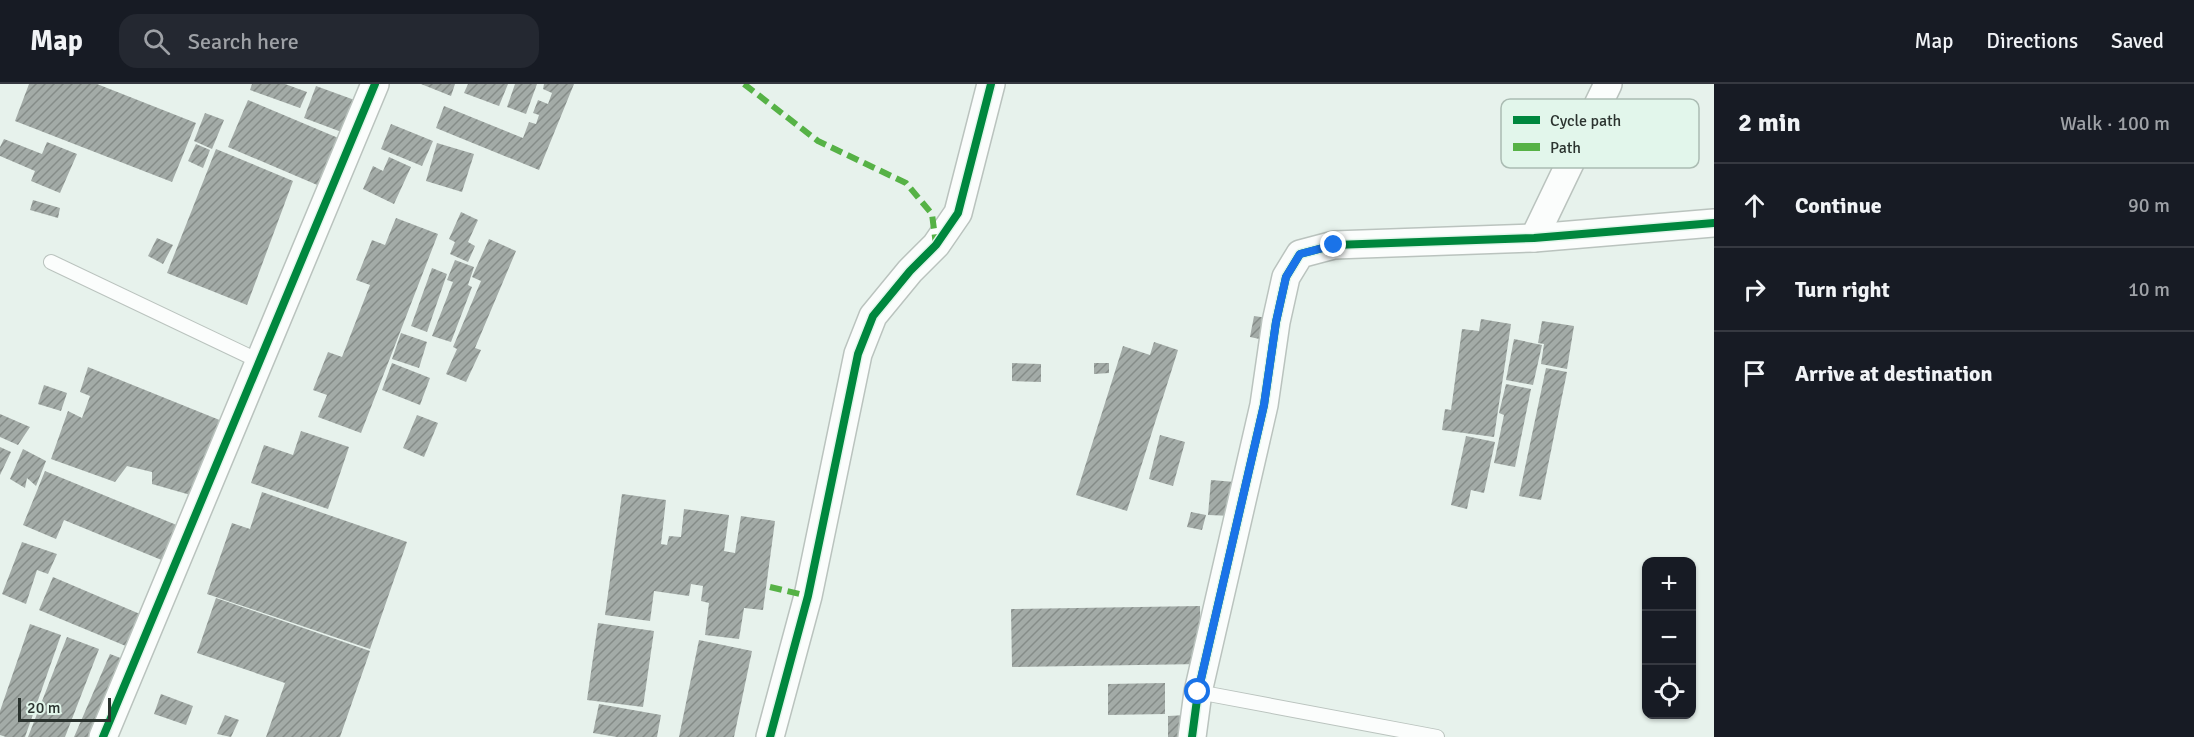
<!DOCTYPE html>
<html lang="en">
<head>
<meta charset="utf-8">
<style>
  :root { --surface:#171b24; --page:#242831; --text:#f1f3f6; --muted:#9ea1a6; --line:#363941 }
  body { margin:0; font-family:Signika,sans-serif; background:var(--page); color:var(--text) }
  .controls { position:absolute; right:18px; bottom:18px; display:grid; overflow:hidden; border-radius:12px; box-shadow:0 2px 4px #0004 }
  .controls button { width:54px; height:54px; display:grid; place-items:center; padding:0; border:0; border-bottom:2px solid var(--line); background:var(--surface); color:var(--text); font:30px sans-serif }
  .scale { position:absolute; left:18px; bottom:15px; width:93px; box-sizing:border-box; padding-left:6px; border:3px solid #2b332f; border-top:0; font-size:16px; line-height:21px; white-space:nowrap; color:#2b332f; -webkit-text-stroke:4px #e2f6eb; paint-order:stroke }
  .stop { position:absolute; width:18px; height:18px; margin:-14px; border:4px solid #1a73e8; border-radius:50%; background:#fff }
  .stop.end { background:#1a73e8; border-color:#fff; box-shadow:0 2px 6px #0008 }
  .list { margin:0; padding:0; list-style:none }
  h2 { display:flex; justify-content:space-between; align-items:center; height:78px; margin:0; padding:0 24px; font-size:26px }
  h2 small { font-size:20px; font-weight:400; color:var(--muted) }
  .list li { display:grid; grid-template-columns:39px 1fr auto; gap:18px; align-items:center; box-sizing:border-box; height:84px; padding:0 24px; border-top:2px solid var(--line) }
  .list b { display:block; font-size:22px; white-space:nowrap }
  .list em { font-size:20px; font-style:normal; color:var(--muted) }
  .icon { flex:none; width:33px; height:33px; fill:none; stroke:currentColor; stroke-width:2; stroke-linecap:round; stroke-linejoin:round }
  .map { position:relative; flex:none; width:1714px; height:653px; overflow:hidden }
  header { display:flex; align-items:center; gap:36px; box-sizing:border-box; height:84px; padding:0 30px; background:var(--surface); border-bottom:2px solid var(--line) }
  header strong { font-size:28px }
  nav { display:flex; gap:33px; margin-inline-start:auto; font-size:21px }
  .search { width:420px; height:54px; background:var(--page); display:flex; align-items:center; gap:15px; box-sizing:border-box; padding:0 21px; border-radius:18px; color:var(--muted); font-size:22px }
  main { display:flex }
  aside { flex:1; background:var(--surface) }
  .map>svg:first-child { display:block }
</style>
</head>
<body>
<header>
<strong>Map</strong>
<div class="search"><svg class="icon" aria-label="search" viewBox="0 0 24 24"><circle cx="10" cy="10" r="6"/><path d="M15 15l6 6"/></svg>Search here</div>
<nav><a>Map</a><a>Directions</a><a>Saved</a></nav>
</header>
<main>
<div class="map">
<svg width="1714" height="653" viewBox="0 0 1714 653">
  <defs>
    <pattern id="building-hatch" width="6" height="6" patternUnits="userSpaceOnUse" patternTransform="scale(1.5)"><rect width="6" height="6" fill="#a3aba7"/><path d="M-1 1l2-2M0 6l6-6M5 7l2-2" fill="none" stroke="#858c88"/></pattern>
  </defs>
  <rect width="100%" height="100%" fill="#e7f2ec"/>
  <g fill="url(#building-hatch)">
    <polygon points="29,0 97,0 196,39 172,98 15,37"/>
    <polygon points="252,0 285,0 307,8 300,24 250,6"/>
    <polygon points="421,0 455,0 451,12"/>
    <polygon points="468,0 508,0 499,22 464,9"/>
    <polygon points="515,0 537,0 526,30 507,23"/>
    <polygon points="544,0 574,0 539,86 436,44 444,22 523,54 529,38 536,40 539,31 533,29 538,16 548,20 552,9 543,5"/>
    <polygon points="316,2 360,18 347,50 304,34"/>
    <polygon points="248,16 343,56 322,103 228,63"/>
    <polygon points="205,29 224,36 212,65 194,57"/>
    <polygon points="391,40 433,57 422,82 381,65"/>
    <polygon points="4,55 42,70 47,58 77,70 60,109 31,97 35,87 0,72 0,63"/>
    <polygon points="437,59 474,70 462,108 426,97"/>
    <polygon points="196,60 210,66 203,84 188,77"/>
    <polygon points="216,65 293,97 247,221 167,189"/>
    <polygon points="389,73 411,83 394,120 363,105 373,82 383,87"/>
    <polygon points="33,116 60,124 58,134 30,126"/>
    <polygon points="461,128 478,136 468,158 475,162 468,178 450,170 455,158 449,155"/>
    <polygon points="396,134 438,150 361,349 318,333 327,311 313,306 328,268 342,273 370,201 356,196 372,156 385,161"/>
    <polygon points="157,154 173,161 163,180 148,172"/>
    <polygon points="489,155 516,167 475,264 481,266 466,298 446,290 457,265 453,263 481,197 472,193"/>
    <polygon points="455,176 474,183 468,201 472,203 451,258 432,252 453,198 447,196"/>
    <polygon points="432,184 447,190 427,248 411,242"/>
    <polygon points="1254,232 1273,235 1269,257 1250,253"/>
    <polygon points="1481,235 1511,240 1494,353 1442,346 1445,325 1451,326 1462,245 1479,247"/>
    <polygon points="1542,237 1574,242 1567,285 1541,280 1544,260 1538,259"/>
    <polygon points="401,249 427,258 419,284 392,275"/>
    <polygon points="1514,255 1542,261 1533,301 1506,296"/>
    <polygon points="1154,258 1178,266 1127,427 1076,411 1123,262 1150,271"/>
    <polygon points="392,279 430,294 420,321 382,306"/>
    <polygon points="1012,279 1041,280 1041,298 1012,297"/>
    <polygon points="1094,279 1109,279 1109,289 1094,290"/>
    <polygon points="88,283 222,337 194,412 152,400 152,388 127,382 115,398 51,375 68,327 82,334 90,312 80,308"/>
    <polygon points="1546,284 1567,288 1541,416 1519,412"/>
    <polygon points="1506,300 1531,305 1515,383 1494,379 1504,331 1499,329"/>
    <polygon points="44,301 67,309 61,327 38,320"/>
    <polygon points="0,330 30,343 18,361 0,353"/>
    <polygon points="417,331 438,339 424,373 403,364"/>
    <polygon points="301,347 349,363 328,425 251,399 264,361 293,371"/>
    <polygon points="1160,351 1185,358 1173,402 1149,395"/>
    <polygon points="1466,352 1495,358 1484,409 1471,406 1467,425 1451,421"/>
    <polygon points="0,363 11,368 0,391"/>
    <polygon points="23,365 46,377 36,402 27,394 25,404 10,395"/>
    <polygon points="45,387 179,442 164,477 64,436 56,455 23,441"/>
    <polygon points="1211,396 1235,398 1233,432 1208,431"/>
    <polygon points="262,408 407,458 370,565 207,510 232,439 250,445"/>
    <polygon points="622,410 666,416 661,460 667,461 669,452 681,453 684,425 729,431 724,467 735,469 741,432 775,437 763,526 744,524 739,555 705,551 709,519 701,517 703,502 691,500 689,512 654,507 650,537 605,531"/>
    <polygon points="1191,428 1206,431 1202,446 1187,443"/>
    <polygon points="22,458 57,470 48,490 37,486 26,520 2,510"/>
    <polygon points="53,493 147,533 133,565 39,526"/>
    <polygon points="216,514 370,567 340,653 266,653 285,599 197,569"/>
    <polygon points="1200,522 1201,580 1012,583 1011,525"/>
    <polygon points="598,539 654,547 643,623 587,616"/>
    <polygon points="30,540 61,551 25,653 6,653 0,651 0,627"/>
    <polygon points="67,553 99,565 65,653 28,653"/>
    <polygon points="699,556 752,567 734,653 679,653"/>
    <polygon points="110,570 131,578 98,653 74,653"/>
    <polygon points="1165,599 1165,630 1108,631 1108,600"/>
    <polygon points="161,610 193,622 186,641 154,630"/>
    <polygon points="599,620 661,631 657,653 617,653 593,649"/>
    <polygon points="225,631 239,636 231,653 217,650"/>
    <polygon points="1187,631 1187,653 1168,653 1168,632"/>
  </g>
  <g fill="none" stroke-linecap="round" stroke-linejoin="round">
    <defs>
      <g id="service">
        <polyline points="51,178 259,277"/>
        <polyline points="1198,608 1437,653"/>
      </g>
      <g id="minor">
        <polyline points="1534,154 1608,0"/>
        <polyline points="103,653 375,0"/>
        <polyline points="770,653 808,512 858,270 873,232 910,187 936,161 958,129 991,0"/>
        <polyline points="1192,653 1198,608 1264,321 1276,238 1286,193 1300,170 1334,161 1534,154 1714,139"/>
      </g>
    </defs>
    <use href="#service" stroke="#bac3be" stroke-width="16"/>
    <use href="#minor" stroke="#bac3be" stroke-width="30"/>
    <use href="#service" stroke="#fbfdfc" stroke-width="14"/>
    <use href="#minor" stroke="#fbfdfc" stroke-width="27"/>
    <g stroke="#56b246" stroke-width="6" stroke-dasharray="12 6" stroke-linecap="butt">
      <polyline points="744,0 818,57 906,99 932,130 936,161"/>
      <polyline points="770,503 808,512"/>
    </g>
    <defs>
      <g id="cycleway">
        <polyline points="103,653 375,0"/>
        <polyline points="770,653 808,512 858,270 873,232 910,187 936,161 958,129 991,0"/>
        <polyline points="1192,653 1198,608 1264,321 1276,238 1286,193 1300,170 1334,161 1534,154 1714,139"/>
      </g>
    </defs>
    <use href="#cycleway" stroke="#e2f6eb" stroke-width="11"/>
    <use href="#cycleway" stroke="#00873e" stroke-width="8"/>
  </g>
  <g fill="none" stroke-linecap="round" stroke-linejoin="round">
    <polyline stroke="#1a73e8" stroke-width="8" points="1198,608 1264,321 1276,238 1286,193 1300,170 1334,161"/>
  </g>
  <rect x="1501" y="15" width="198" height="69" rx="9" fill="#e2f6eb" stroke="#abbcb3" stroke-width="1.5"/>
  <rect x="1513" y="32" width="27" height="8" fill="#00873e"/>
  <rect x="1513" y="59" width="27" height="8" fill="#56b246"/>
  <g font-size="16" fill="#2b332f">
    <text x="1550" y="42">Cycle path</text>
    <text x="1550" y="69">Path</text>
  </g>
</svg>
<div class="controls">
<button>+</button>
<button>−</button>
<button><svg class="icon" aria-label="locate" viewBox="0 0 24 24"><circle cx="12" cy="12" r="6"/><path d="M12 2v4M12 18v4M2 12h4M18 12h4"/></svg></button>
</div>
<div class="scale">20 m</div>
<div class="stop" style="left:1198px;top:608px"></div>
<div class="stop end" style="left:1334px;top:161px"></div>
</div>
<aside>
<h2>2 min<small>Walk · 100 m</small></h2>
<ul class="list">
<li><svg class="icon" aria-label="ahead" viewBox="0 0 24 24"><path d="M12 20V5M6 11l6-6 6 6"/></svg><div><b>Continue</b></div><em>90 m</em></li>
<li><svg class="icon" aria-label="right" viewBox="0 0 24 24"><path d="M7 20v-9h11M14 6l5 5-5 5"/></svg><div><b>Turn right</b></div><em>10 m</em></li>
<li><svg class="icon" aria-label="arrive" viewBox="0 0 24 24"><path d="M6 21V4h12l-3 4 3 4H6"/></svg><div><b>Arrive at destination</b></div></li>
</ul>
</aside>
</main>
</body>
</html>
